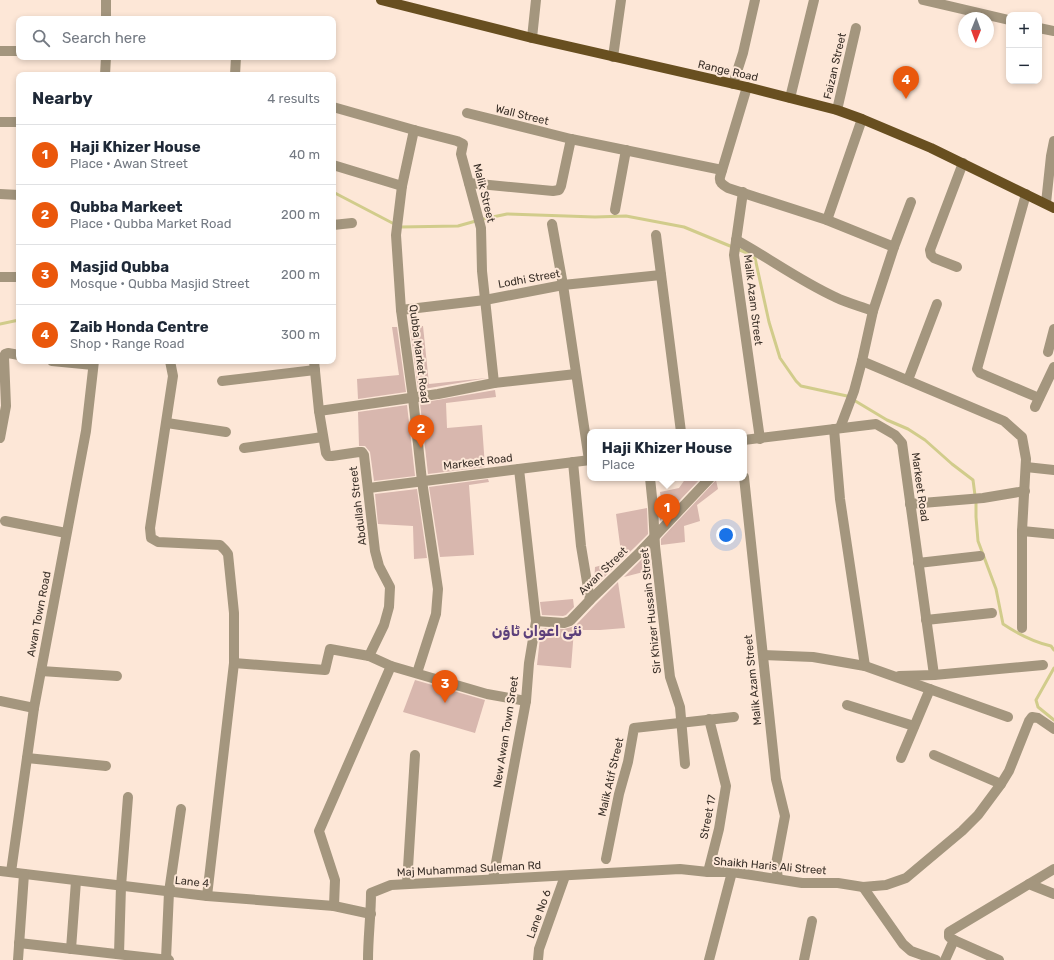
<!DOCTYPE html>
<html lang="en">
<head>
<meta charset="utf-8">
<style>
  :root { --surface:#fff; --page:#f6f6f7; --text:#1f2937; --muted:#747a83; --line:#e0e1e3; --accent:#ea580c }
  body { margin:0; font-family:Rubik,Vazirmatn,sans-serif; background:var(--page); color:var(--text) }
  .controls { position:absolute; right:12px; top:12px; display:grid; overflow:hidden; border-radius:8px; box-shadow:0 2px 6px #0003 }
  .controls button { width:36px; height:36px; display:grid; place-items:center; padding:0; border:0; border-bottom:1px solid var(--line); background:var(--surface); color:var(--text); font:20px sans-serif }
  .compass { position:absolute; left:958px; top:12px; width:36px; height:36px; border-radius:50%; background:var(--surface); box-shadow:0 2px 6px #0003; rotate:181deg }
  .you { position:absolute; left:726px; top:535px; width:14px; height:14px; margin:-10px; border:3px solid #fff; border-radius:50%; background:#1a73e8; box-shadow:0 0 0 6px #1a73e833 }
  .badge { display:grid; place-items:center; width:26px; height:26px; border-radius:50%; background:var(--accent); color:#fff; font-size:13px; font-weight:700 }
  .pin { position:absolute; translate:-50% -33px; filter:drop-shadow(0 1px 2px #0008) }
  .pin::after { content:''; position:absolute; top:21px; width:14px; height:12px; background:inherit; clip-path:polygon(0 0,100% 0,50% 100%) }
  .popup { position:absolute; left:587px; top:429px; width:160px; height:52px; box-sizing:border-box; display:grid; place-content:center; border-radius:8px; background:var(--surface); filter:drop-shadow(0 1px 3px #0005); font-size:13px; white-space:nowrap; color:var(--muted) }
  .popup b { font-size:15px; color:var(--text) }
  .popup::after { content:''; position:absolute; left:50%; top:100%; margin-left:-8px; border:8px solid transparent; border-top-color:var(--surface) }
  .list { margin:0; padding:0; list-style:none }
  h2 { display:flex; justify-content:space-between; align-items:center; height:52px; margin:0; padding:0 16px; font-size:17px }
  h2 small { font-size:13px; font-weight:400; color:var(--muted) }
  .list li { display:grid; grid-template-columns:26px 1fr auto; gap:12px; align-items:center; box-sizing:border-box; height:60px; padding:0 16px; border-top:1px solid var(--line) }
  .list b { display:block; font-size:15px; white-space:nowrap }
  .list p { margin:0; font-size:13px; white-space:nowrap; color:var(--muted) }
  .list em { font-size:13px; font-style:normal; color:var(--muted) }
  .icon { flex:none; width:22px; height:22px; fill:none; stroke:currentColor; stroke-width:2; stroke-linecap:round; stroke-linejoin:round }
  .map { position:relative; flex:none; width:1054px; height:960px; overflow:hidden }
  .search { position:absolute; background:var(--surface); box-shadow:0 2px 6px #0003; left:16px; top:16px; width:320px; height:44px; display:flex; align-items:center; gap:10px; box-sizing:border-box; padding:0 14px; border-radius:8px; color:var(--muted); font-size:15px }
  .panel { position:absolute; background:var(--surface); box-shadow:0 2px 6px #0003; left:16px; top:72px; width:320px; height:292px; border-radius:8px }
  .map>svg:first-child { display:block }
</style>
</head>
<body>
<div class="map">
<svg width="1054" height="960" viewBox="0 0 1054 960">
  <rect width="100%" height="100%" fill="#fde7d7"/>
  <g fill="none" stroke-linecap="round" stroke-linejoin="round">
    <g stroke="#d1cc8b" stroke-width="3">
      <path d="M333,192l67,35 58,-1 25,-7 24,-5 88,3 31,-1 58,11 63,26 8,5 14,64 11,36 16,23 5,5 46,10 40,24 21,9 17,11 27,24 21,16 3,23v14l2,24 18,48 7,35c15,10 30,18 48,22l3,4"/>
      <polyline points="0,324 19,320"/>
      <polyline points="1054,668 1036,700 1038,707 1054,720"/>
    </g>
  </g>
  <g fill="#d8b7ae">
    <polygon points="423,326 429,384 487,378 418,390 410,327"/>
    <polygon points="392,327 397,327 406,392 358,399 357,379 399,375"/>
    <polygon points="495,390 496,397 446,403 447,428 482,425 485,467 428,474 420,403"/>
    <polygon points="407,405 415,476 374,481 370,452 365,446 359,446 358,412"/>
    <polygon points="686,478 701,478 660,521 659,506 662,506 660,492 679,488"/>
    <polygon points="488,479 489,482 469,485 474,555 440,557 429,487"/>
    <polygon points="716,480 718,489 697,505 700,521 684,526 685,542 661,545 661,539"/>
    <polygon points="417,489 427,558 414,559 413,526 378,524 375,494"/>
    <polygon points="647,508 648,534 635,547 594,587 595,567 622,560 616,514"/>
    <polygon points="649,552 651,570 624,577"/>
    <polygon points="618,582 625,628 600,630 574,630 571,668 537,665 541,628 564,629 572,627 576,624 576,625 595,605"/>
    <polygon points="573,599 574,607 566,615 563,616 542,615 540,602"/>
    <polygon points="415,680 485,700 475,733 403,712"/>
  </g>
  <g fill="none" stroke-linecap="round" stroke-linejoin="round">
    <g stroke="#a4967e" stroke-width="10">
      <polyline points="923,0 1009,20"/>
      <polyline points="106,19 106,0"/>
      <polyline points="1039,28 1054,31"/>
      <polyline points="532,38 536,0"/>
      <polyline points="0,51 19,51"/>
      <polyline points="613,57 621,0"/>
      <polyline points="105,75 106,57"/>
      <polyline points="235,75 236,57"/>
      <polyline points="733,84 743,53 755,0"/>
      <path d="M747,87l-27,90c-1,6 3,8 8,11l99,32 67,27"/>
      <polyline points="790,98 814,0"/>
      <polyline points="333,107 414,130 457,141 463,144 461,154 481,228 482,271 494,383"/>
      <polyline points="837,110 856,28"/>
      <polyline points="467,113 571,139 722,170"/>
      <polyline points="0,122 19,122"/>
      <polyline points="414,130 402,186 396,235 401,310 413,398 422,481 438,589 436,614 417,673"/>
      <polyline points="333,165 402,186"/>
      <polyline points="469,183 553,191 559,190 561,186 571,139"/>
      <polyline points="743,192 734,255 760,439"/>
      <polyline points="0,194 19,195"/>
      <polyline points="1026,194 977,369 980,373 1039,398"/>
      <polyline points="1046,203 1051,156 1054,141"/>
      <polyline points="615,210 626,150"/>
      <polyline points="827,220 862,119"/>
      <polyline points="552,224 563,285 589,460"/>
      <polyline points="333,225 352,223"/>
      <polyline points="656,235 681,432"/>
      <path d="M736,240c33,18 64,41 99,57 12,6 25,9 38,14"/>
      <polyline points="957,267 934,258 931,255 930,250 963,163"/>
      <polyline points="0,277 19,277"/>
      <polyline points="401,310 485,300 563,285 661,275"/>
      <polyline points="1048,352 1054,329"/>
      <polyline points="52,361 93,365"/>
      <polyline points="170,361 173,376 150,528 151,538 158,542 220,545 225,550 228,554 234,613 234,663 207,896"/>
      <polyline points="314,361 319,411 326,453 328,456 332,456 359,452 362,452 364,455 375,551 379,566 390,587 389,607 384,625 369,656"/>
      <polyline points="862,361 1004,421 1022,437 1026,459 1022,531 1022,628"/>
      <polyline points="908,380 937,304"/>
      <polyline points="222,381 315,370"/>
      <polyline points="1035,407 1054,367"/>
      <polyline points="319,411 438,394 494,383 576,374"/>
      <polyline points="167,423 226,432"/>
      <polyline points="840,428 854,391 862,361 873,311 894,247 911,202"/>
      <polyline points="834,429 840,499 865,666"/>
      <polyline points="0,438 6,406 4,357 5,354 8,353 19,355"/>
      <polyline points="744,440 876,424 895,435 902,443 934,675"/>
      <polyline points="244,448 323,437"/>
      <polyline points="573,462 581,546 590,600"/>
      <polyline points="1026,467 1054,470"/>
      <polyline points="744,477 776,779 785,816 776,864 778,879"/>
      <polyline points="650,478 653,507 655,546 670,677 680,707 685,764"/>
      <polyline points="369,488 590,460"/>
      <polyline points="910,504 983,498 1025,491"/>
      <polyline points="5,521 66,533"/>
      <polyline points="1022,531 1054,534"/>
      <polyline points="918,563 980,556"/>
      <polyline points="926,620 992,613"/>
      <polyline points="536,621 564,623 570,621 590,600 640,552 710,478"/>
      <polyline points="763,655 813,657 865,666 1008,717"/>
      <polyline points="234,663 325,670 330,649 369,656 391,666 487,694 526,701"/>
      <polyline points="41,671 117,676"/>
      <polyline points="899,676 934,675 1043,665"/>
      <polyline points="0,701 34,708"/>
      <polyline points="847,705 914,726"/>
      <polyline points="934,755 1001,784"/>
      <polyline points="27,758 106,766"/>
      <polyline points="901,758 930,689"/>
      <polyline points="606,859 619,794 628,762 634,728 734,717"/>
      <polyline points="0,871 207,896 334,906 371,914"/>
      <polyline points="11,872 34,708 86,431 94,361"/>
      <polyline points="708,872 719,829 726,786 709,719"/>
      <polyline points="493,879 526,701 529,663 536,621 519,469"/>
      <polyline points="407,884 415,755"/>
      <polyline points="1029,884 1054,869"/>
      <polyline points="863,887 903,944 911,951 936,960"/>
      <polyline points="334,906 335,880 319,831 391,666"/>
      <polyline points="19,943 169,960"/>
      <polyline points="71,949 76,881"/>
      <polyline points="119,954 121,886 128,797"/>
      <polyline points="166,959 169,892 181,809"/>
      <polyline points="18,960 24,874"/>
      <path d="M368,960c0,-23 3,-45 3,-67l20,-8 289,-16 28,3h24l70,11h36l25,4 23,-2 20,-7 56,-47 16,-16 23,-31 8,-13 20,-50 3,-4 6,1 16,11"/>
      <polyline points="538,960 539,949 565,876"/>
      <polyline points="709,960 732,872"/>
      <polyline points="804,960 812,921"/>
      <polyline points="945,960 954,940"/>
      <polyline points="999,960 954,940 949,937 949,932 1029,884 1054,894"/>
    </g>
    <polyline stroke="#684f20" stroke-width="10" points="381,0 532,38 747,87 837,110 862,119 931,148 1054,208"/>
  </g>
  <g text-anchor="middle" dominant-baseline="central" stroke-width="4" stroke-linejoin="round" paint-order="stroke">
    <g font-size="11" fill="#3a3028" stroke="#fde7d7">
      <text transform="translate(835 66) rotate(-77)">Faizan Street</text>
      <text transform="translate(728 71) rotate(13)">Range Road</text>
      <text transform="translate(522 115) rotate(14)">Wall Street</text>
      <text transform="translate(484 193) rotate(76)">Malik Street</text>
      <text transform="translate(529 279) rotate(-10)">Lodhi Street</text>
      <text transform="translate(753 300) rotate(83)">Malik Azam Street</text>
      <text transform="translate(419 354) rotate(83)">Qubba Market Road</text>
      <text transform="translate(478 462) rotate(-7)">Markeet Road</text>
      <text transform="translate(920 487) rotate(82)">Markeet Road</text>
      <text transform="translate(358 506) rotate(-97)">Abdullah Street</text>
      <text transform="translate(603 571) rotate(-44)">Awan Street</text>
      <text transform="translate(651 611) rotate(-96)">Sir Khizer Hussain Street</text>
      <text transform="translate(39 614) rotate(-79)">Awan Town Road</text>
      <text transform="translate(753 680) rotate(-96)">Malik Azam Street</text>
      <text transform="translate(506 732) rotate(-81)">New Awan Town Sreet</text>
      <text transform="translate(611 777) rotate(-77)">Malik Atif Street</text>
      <text transform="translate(708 817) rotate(-79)">Street 17</text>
      <text transform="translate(770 866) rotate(5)">Shaikh Haris Ali Street</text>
      <text transform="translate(469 869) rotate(-3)">Maj Muhammad Suleman Rd</text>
      <text transform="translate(192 882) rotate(6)">Lane 4</text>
      <text transform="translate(539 914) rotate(-70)">Lane No 6</text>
    </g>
    <g font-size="15" font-weight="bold" fill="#5c407b" stroke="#fde7d7">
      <text x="537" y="631">نئی اعوان ٹاؤن</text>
    </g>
  </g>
</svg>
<div class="controls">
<button>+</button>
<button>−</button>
</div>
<svg class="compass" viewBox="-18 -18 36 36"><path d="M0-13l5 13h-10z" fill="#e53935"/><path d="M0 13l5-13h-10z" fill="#747a83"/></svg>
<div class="you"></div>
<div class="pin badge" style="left:667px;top:527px">1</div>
<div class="popup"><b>Haji Khizer House</b>Place</div>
<div class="pin badge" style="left:421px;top:448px">2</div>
<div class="pin badge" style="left:445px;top:703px">3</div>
<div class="pin badge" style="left:906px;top:99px">4</div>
<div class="search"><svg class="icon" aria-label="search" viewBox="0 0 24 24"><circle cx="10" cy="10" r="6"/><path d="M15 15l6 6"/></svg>Search here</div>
<section class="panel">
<h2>Nearby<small>4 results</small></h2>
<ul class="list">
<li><span class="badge">1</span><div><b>Haji Khizer House</b><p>Place · Awan Street</p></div><em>40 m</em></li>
<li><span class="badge">2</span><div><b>Qubba Markeet</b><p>Place · Qubba Market Road</p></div><em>200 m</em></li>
<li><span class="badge">3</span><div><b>Masjid Qubba</b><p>Mosque · Qubba Masjid Street</p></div><em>200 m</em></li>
<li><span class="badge">4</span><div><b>Zaib Honda Centre</b><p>Shop · Range Road</p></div><em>300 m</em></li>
</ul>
</section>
</div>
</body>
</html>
